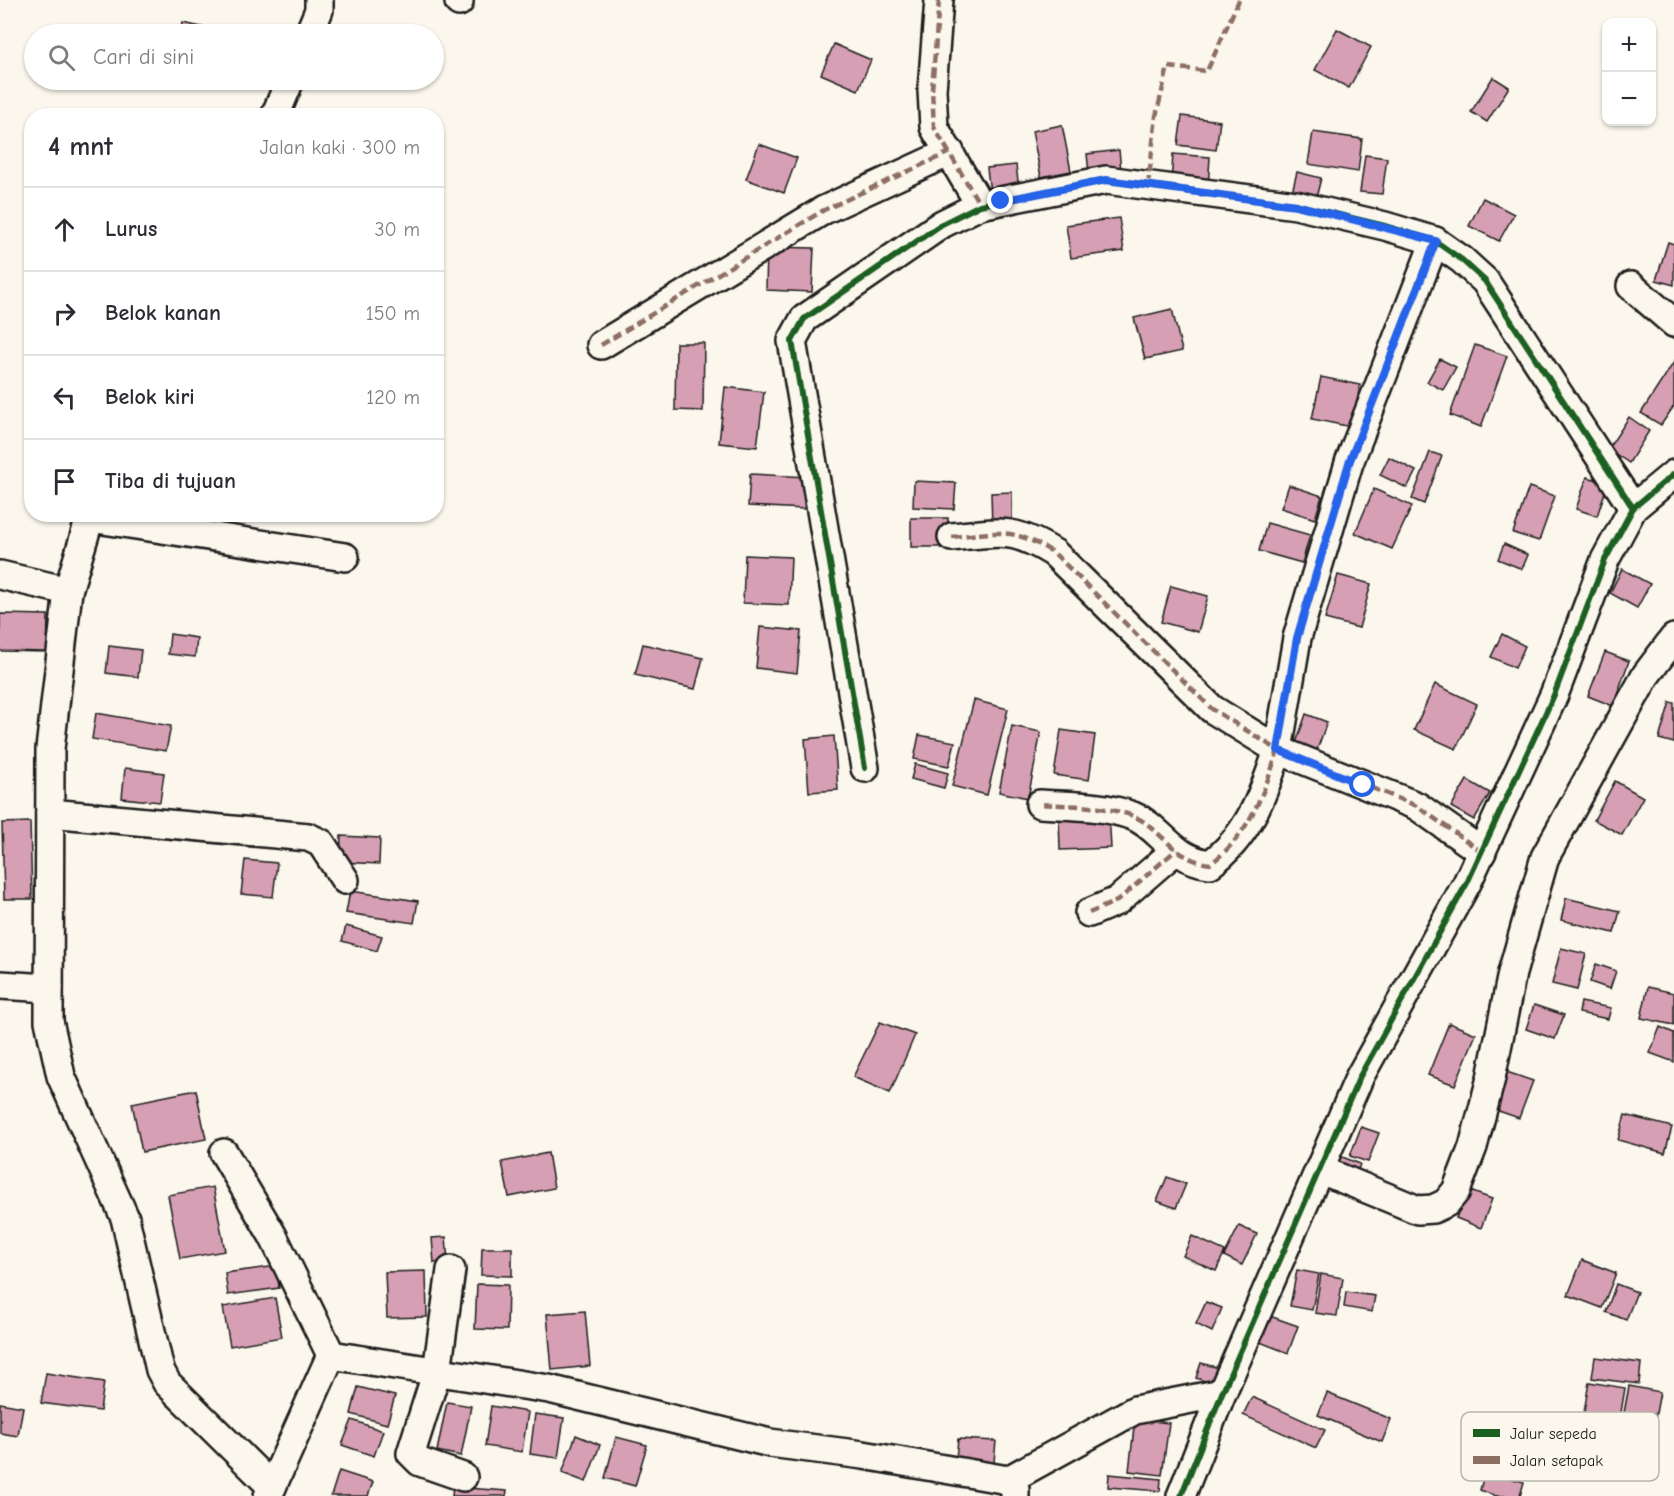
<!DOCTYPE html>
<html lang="id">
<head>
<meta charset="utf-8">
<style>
  :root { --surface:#fff; --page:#f7f7f7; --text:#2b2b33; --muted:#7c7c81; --line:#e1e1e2 }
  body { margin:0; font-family:"Comic Neue",sans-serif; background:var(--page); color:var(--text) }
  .controls { position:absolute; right:18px; top:18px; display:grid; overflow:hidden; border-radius:12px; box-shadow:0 2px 4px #0004 }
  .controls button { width:54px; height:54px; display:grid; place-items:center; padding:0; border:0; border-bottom:2px solid var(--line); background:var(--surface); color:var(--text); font:30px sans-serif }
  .stop { position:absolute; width:18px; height:18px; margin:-14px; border:4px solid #2563eb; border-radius:50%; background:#fff }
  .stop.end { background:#2563eb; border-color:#fff; box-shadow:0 2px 6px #0008 }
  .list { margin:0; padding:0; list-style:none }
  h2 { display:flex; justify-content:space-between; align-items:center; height:78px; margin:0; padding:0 24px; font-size:26px }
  h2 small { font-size:20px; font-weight:400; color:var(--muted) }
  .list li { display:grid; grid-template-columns:39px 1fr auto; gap:18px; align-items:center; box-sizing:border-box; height:84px; padding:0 24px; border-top:2px solid var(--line) }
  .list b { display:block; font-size:22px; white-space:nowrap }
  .list em { font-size:20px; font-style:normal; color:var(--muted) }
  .icon { flex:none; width:33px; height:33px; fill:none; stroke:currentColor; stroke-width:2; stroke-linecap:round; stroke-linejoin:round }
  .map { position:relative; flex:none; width:1674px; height:1496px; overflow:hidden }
  .search { position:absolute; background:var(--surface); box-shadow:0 2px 4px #0004; left:24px; top:24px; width:420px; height:66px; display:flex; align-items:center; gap:15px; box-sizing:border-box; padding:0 21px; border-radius:33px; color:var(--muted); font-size:22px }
  .panel { position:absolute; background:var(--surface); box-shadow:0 2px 4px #0004; left:24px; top:108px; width:420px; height:414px; border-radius:24px }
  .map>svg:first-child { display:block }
</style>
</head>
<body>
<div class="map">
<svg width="1674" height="1496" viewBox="0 0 1674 1496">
  <rect width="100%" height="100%" fill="#fbf7ec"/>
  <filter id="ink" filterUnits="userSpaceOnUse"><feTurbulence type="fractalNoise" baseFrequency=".0167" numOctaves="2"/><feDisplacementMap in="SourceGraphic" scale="12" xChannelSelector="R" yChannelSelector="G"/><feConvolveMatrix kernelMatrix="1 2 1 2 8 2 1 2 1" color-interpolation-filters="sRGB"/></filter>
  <g filter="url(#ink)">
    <g fill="#d69fb4" stroke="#1c1c1c" stroke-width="1.5">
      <polygon points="183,23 234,34 180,34"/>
      <polygon points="1337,29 1371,47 1349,88 1315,70"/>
      <polygon points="834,44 871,60 858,90 821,74"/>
      <polygon points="1493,77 1509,87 1487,122 1471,112"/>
      <polygon points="240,80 264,80 263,85"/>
      <polygon points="1182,116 1220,121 1216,150 1178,145"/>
      <polygon points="1062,125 1071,171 1041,177 1032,131"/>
      <polygon points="1313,132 1362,139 1358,172 1308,164"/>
      <polygon points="759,144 797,158 784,193 746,179"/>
      <polygon points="1119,150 1121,170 1089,173 1087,154"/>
      <polygon points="1173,154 1210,157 1208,188 1171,185"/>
      <polygon points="1365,155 1387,158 1382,194 1360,192"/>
      <polygon points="1016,165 1019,189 990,193 987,168"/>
      <polygon points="1297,172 1321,178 1315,202 1291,196"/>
      <polygon points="1483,198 1514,214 1499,241 1469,226"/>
      <polygon points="1119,218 1124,251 1071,258 1066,225"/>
      <polygon points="1668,242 1674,244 1674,285 1656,280"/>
      <polygon points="767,247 814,248 812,292 766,290"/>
      <polygon points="1172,309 1182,351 1145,359 1134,318"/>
      <polygon points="676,343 704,343 703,411 675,410"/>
      <polygon points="1475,345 1507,356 1481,427 1450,415"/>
      <polygon points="1440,359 1456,367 1443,390 1427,382"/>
      <polygon points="1674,362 1674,406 1661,425 1641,413"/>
      <polygon points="1321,377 1360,385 1352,427 1312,419"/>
      <polygon points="725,387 764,392 757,447 719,443"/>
      <polygon points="1629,417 1649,431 1629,463 1608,449"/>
      <polygon points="1430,452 1442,456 1424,504 1412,499"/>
      <polygon points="1389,457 1416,471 1407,488 1380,475"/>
      <polygon points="750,474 807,477 804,509 748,506"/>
      <polygon points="1587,477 1608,483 1597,516 1576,509"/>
      <polygon points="914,481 956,483 954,509 913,507"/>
      <polygon points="1289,485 1322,496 1315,519 1281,508"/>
      <polygon points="1529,487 1555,496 1539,541 1513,533"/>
      <polygon points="1374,489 1412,506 1392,549 1355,533"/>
      <polygon points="1012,492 1012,524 992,525 991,493"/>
      <rect x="911" y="518" width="37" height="29"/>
      <polygon points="1267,523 1310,535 1302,563 1259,551"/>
      <polygon points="1504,544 1528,555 1522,569 1498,559"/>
      <polygon points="745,555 791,557 789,605 743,603"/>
      <polygon points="1622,569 1650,584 1637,608 1610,593"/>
      <polygon points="1338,575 1371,584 1359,628 1325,619"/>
      <polygon points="1171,586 1208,596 1198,632 1161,622"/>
      <polygon points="0,614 48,615 47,652 0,651"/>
      <polygon points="760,627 801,631 797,673 756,668"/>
      <polygon points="170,634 197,638 195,657 168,654"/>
      <polygon points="1502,634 1525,646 1515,668 1491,657"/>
      <polygon points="643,644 703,658 695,689 635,675"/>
      <polygon points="109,646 141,650 138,677 106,673"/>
      <polygon points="1605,652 1629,661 1613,706 1588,696"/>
      <polygon points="1435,684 1477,704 1456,749 1414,730"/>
      <polygon points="974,700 1008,709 987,795 952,786"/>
      <polygon points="1670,702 1674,703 1674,743 1659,739"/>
      <polygon points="96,713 171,726 166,751 92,739"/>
      <polygon points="1306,714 1327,722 1317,750 1296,743"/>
      <polygon points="1012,726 1041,732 1028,798 999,792"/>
      <polygon points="1061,730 1095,735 1089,780 1054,775"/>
      <polygon points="919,735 955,742 949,766 914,759"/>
      <polygon points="834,736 838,790 809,792 805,739"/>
      <polygon points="915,764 948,773 944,788 911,779"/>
      <polygon points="125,768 164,773 160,802 122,798"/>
      <polygon points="1467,780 1490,793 1474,820 1451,807"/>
      <polygon points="1615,781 1643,797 1622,835 1594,820"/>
      <polygon points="1109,813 1111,848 1060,850 1059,815"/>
      <polygon points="30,822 32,899 4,899 2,823"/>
      <polygon points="341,836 380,838 379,864 340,862"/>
      <polygon points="245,860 277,863 273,897 241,894"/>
      <polygon points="350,891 418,901 414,923 346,913"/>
      <polygon points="1566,898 1620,911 1614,933 1561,920"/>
      <polygon points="346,926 382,936 377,951 342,941"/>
      <polygon points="1561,948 1586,954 1577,990 1552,984"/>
      <polygon points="1596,964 1616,971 1610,989 1590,982"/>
      <polygon points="1648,987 1674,993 1674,1025 1641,1018"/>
      <polygon points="1581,1002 1611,1008 1608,1019 1579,1013"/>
      <polygon points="1534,1005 1564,1015 1555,1039 1526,1029"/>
      <polygon points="880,1022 915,1035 890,1093 853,1077"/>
      <polygon points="1449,1023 1476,1034 1455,1085 1428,1075"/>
      <polygon points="1660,1027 1674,1033 1674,1062 1650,1053"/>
      <polygon points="1504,1071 1533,1081 1519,1118 1490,1108"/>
      <polygon points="196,1090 206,1139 142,1152 132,1103"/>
      <polygon points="1625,1115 1672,1127 1665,1153 1618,1140"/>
      <polygon points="1361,1127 1379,1133 1368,1162 1350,1156"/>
      <polygon points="548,1153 554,1188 509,1197 502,1162"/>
      <polygon points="1335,1154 1360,1164 1355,1178 1329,1168"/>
      <polygon points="1167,1177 1186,1184 1176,1208 1157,1201"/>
      <polygon points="213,1187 225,1251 180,1259 168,1195"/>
      <polygon points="1467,1190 1492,1199 1481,1228 1456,1218"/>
      <polygon points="1239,1226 1257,1234 1242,1265 1224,1256"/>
      <polygon points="1192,1236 1225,1251 1216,1271 1183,1256"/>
      <polygon points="446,1237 448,1261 434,1263 432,1238"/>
      <polygon points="482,1248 512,1248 512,1276 481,1275"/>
      <polygon points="1582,1260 1616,1273 1602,1308 1568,1295"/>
      <polygon points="277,1266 279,1288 228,1295 225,1273"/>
      <polygon points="1297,1270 1319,1274 1312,1310 1290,1306"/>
      <polygon points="426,1271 427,1317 387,1318 385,1272"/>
      <polygon points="1321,1274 1343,1278 1337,1316 1315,1313"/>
      <polygon points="477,1284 508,1285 507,1330 475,1329"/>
      <polygon points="1616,1284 1637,1292 1626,1320 1606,1312"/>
      <polygon points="1346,1292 1375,1296 1372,1312 1344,1307"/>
      <polygon points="275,1298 282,1337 230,1346 223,1307"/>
      <polygon points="1206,1302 1222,1308 1212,1332 1196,1324"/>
      <polygon points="585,1311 590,1366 552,1370 547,1314"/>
      <polygon points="1264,1314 1298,1326 1288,1353 1255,1340"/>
      <polygon points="1595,1357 1641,1363 1639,1384 1592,1378"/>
      <polygon points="1201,1363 1219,1368 1214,1384 1196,1378"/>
      <polygon points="46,1373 104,1382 100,1411 41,1403"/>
      <polygon points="1589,1382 1625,1388 1619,1424 1583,1418"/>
      <polygon points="1629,1386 1660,1392 1654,1424 1623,1418"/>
      <polygon points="358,1387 395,1396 387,1424 351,1414"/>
      <polygon points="1327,1393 1391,1419 1382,1442 1318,1415"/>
      <polygon points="1252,1397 1325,1430 1316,1448 1243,1415"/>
      <polygon points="447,1402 471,1406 461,1456 437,1451"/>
      <polygon points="0,1403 23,1407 18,1436 0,1433"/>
      <polygon points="491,1406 528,1412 522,1452 485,1446"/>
      <polygon points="535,1414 564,1418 558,1458 530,1454"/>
      <polygon points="1135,1419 1169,1423 1162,1475 1129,1471"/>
      <polygon points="352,1420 383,1431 374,1456 342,1445"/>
      <polygon points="576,1435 600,1445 586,1482 562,1473"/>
      <polygon points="616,1437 647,1445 635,1486 605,1478"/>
      <polygon points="958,1439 996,1441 993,1472 955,1469"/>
      <polygon points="339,1471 373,1482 368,1496 331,1496"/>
      <polygon points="1485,1471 1524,1482 1520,1496 1496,1496 1480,1490"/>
      <polygon points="1109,1474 1161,1479 1160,1491 1108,1487"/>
      <polygon points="453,1487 507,1491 506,1496 452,1496"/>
    </g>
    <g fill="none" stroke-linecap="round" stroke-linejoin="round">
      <defs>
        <g id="minor">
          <polyline points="939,0 932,90 934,127 980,205"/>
          <polyline points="459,2 459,0"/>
          <polyline points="309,34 319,10 319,0"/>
          <polyline points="275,116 290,80"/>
          <polyline points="1435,241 1349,463 1297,638 1278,750 1417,806 1482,852"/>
          <polyline points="1631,286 1674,323"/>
          <polyline points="601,345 824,210 950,152"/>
          <polyline points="90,518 345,557"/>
          <path d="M952,537c48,-5 60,-10 102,16l158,156 66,41c-14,43 -30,87 -68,114 -39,-5 -49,-37 -77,-48 -30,-11 -62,-10 -93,-12"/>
          <polyline points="0,575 68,591 91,514"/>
          <polyline points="68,591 50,749 49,1021 61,1076 125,1218 160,1370 167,1383 272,1487"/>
          <polyline points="865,768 792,341 804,319 942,224 980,205 1106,180 1296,205 1385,226 1435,241 1462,260 1485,281 1633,508"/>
          <polyline points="50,813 308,837 321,843 345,880"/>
          <polyline points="1089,913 1117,901 1176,850"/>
          <polyline points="0,985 49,988"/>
          <polyline points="224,1153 273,1236 331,1355"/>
          <polyline points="1321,1170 1418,1210 1433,1209 1446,1203 1456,1191 1473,1147 1491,1078 1512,973 1545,857 1646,675 1674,638"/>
          <polyline points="451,1270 437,1371 411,1453 420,1462 463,1477"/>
          <polyline points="1008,1480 1135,1410 1222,1393"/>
          <polyline points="268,1496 331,1355 549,1389 770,1443 863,1455 1008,1480 1015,1489 1015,1496"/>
          <polyline points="1181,1496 1222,1393 1360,1076 1467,883 1554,695 1605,560 1633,508 1674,474"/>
        </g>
      </defs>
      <use href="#minor" stroke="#1c1c1c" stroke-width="32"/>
      <use href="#minor" stroke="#fbf7ec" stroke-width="27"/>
      <g stroke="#8d6e63" stroke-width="4.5" stroke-dasharray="9 4.5" stroke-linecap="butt">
        <polyline points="939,0 932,90 934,127 980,205"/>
        <polyline points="1148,186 1156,116 1168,67 1207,71 1239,0"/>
        <polyline points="1435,241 1349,463 1297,638 1278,750 1417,806 1482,852"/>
        <polyline points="601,345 824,210 950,152"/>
        <path d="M952,537c48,-5 60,-10 102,16l158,156 66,41c-14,43 -30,87 -68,114 -39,-5 -49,-37 -77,-48 -30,-11 -62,-10 -93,-12"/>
        <polyline points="1089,913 1117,901 1176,850"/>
      </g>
      <defs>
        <g id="cycleway">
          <polyline points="865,768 792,341 804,319 942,224 980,205 1106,180 1296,205 1385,226 1435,241 1462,260 1485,281 1633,508"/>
          <polyline points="1181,1496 1222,1393 1360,1076 1467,883 1554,695 1605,560 1633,508 1674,474"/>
        </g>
      </defs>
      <use href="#cycleway" stroke="#fbf7ec" stroke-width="10"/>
      <use href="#cycleway" stroke="#1b5e20" stroke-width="6"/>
    </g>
  </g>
  <g fill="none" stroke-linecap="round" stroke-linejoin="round" filter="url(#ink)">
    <polyline stroke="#2563eb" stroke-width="8" points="1001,201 1106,180 1296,205 1436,241 1349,463 1297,638 1278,750 1363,785"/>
  </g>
  <rect x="1461" y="1412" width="198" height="69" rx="9" fill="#fbf7ec" stroke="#b8b5ae" stroke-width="1.5"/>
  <rect x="1473" y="1429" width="27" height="8" fill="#1b5e20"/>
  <rect x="1473" y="1456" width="27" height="8" fill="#8d6e63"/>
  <g font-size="16" fill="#1c1c1c">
    <text x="1510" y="1439">Jalur sepeda</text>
    <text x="1510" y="1466">Jalan setapak</text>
  </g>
</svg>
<div class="controls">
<button>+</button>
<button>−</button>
</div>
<div class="stop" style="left:1363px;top:785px"></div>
<div class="stop end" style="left:1001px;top:201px"></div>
<div class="search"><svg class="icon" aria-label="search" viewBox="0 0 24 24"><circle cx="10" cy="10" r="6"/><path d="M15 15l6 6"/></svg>Cari di sini</div>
<section class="panel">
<h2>4 mnt<small>Jalan kaki · 300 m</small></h2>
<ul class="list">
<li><svg class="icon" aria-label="ahead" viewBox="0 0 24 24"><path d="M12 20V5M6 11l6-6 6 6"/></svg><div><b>Lurus</b></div><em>30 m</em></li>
<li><svg class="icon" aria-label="right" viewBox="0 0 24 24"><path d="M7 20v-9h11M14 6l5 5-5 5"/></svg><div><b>Belok kanan</b></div><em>150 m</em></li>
<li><svg class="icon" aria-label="left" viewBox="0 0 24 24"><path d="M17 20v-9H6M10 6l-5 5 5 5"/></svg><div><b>Belok kiri</b></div><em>120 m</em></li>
<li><svg class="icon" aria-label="arrive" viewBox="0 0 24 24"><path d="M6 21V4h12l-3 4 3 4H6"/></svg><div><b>Tiba di tujuan</b></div></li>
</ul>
</section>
</div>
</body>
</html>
